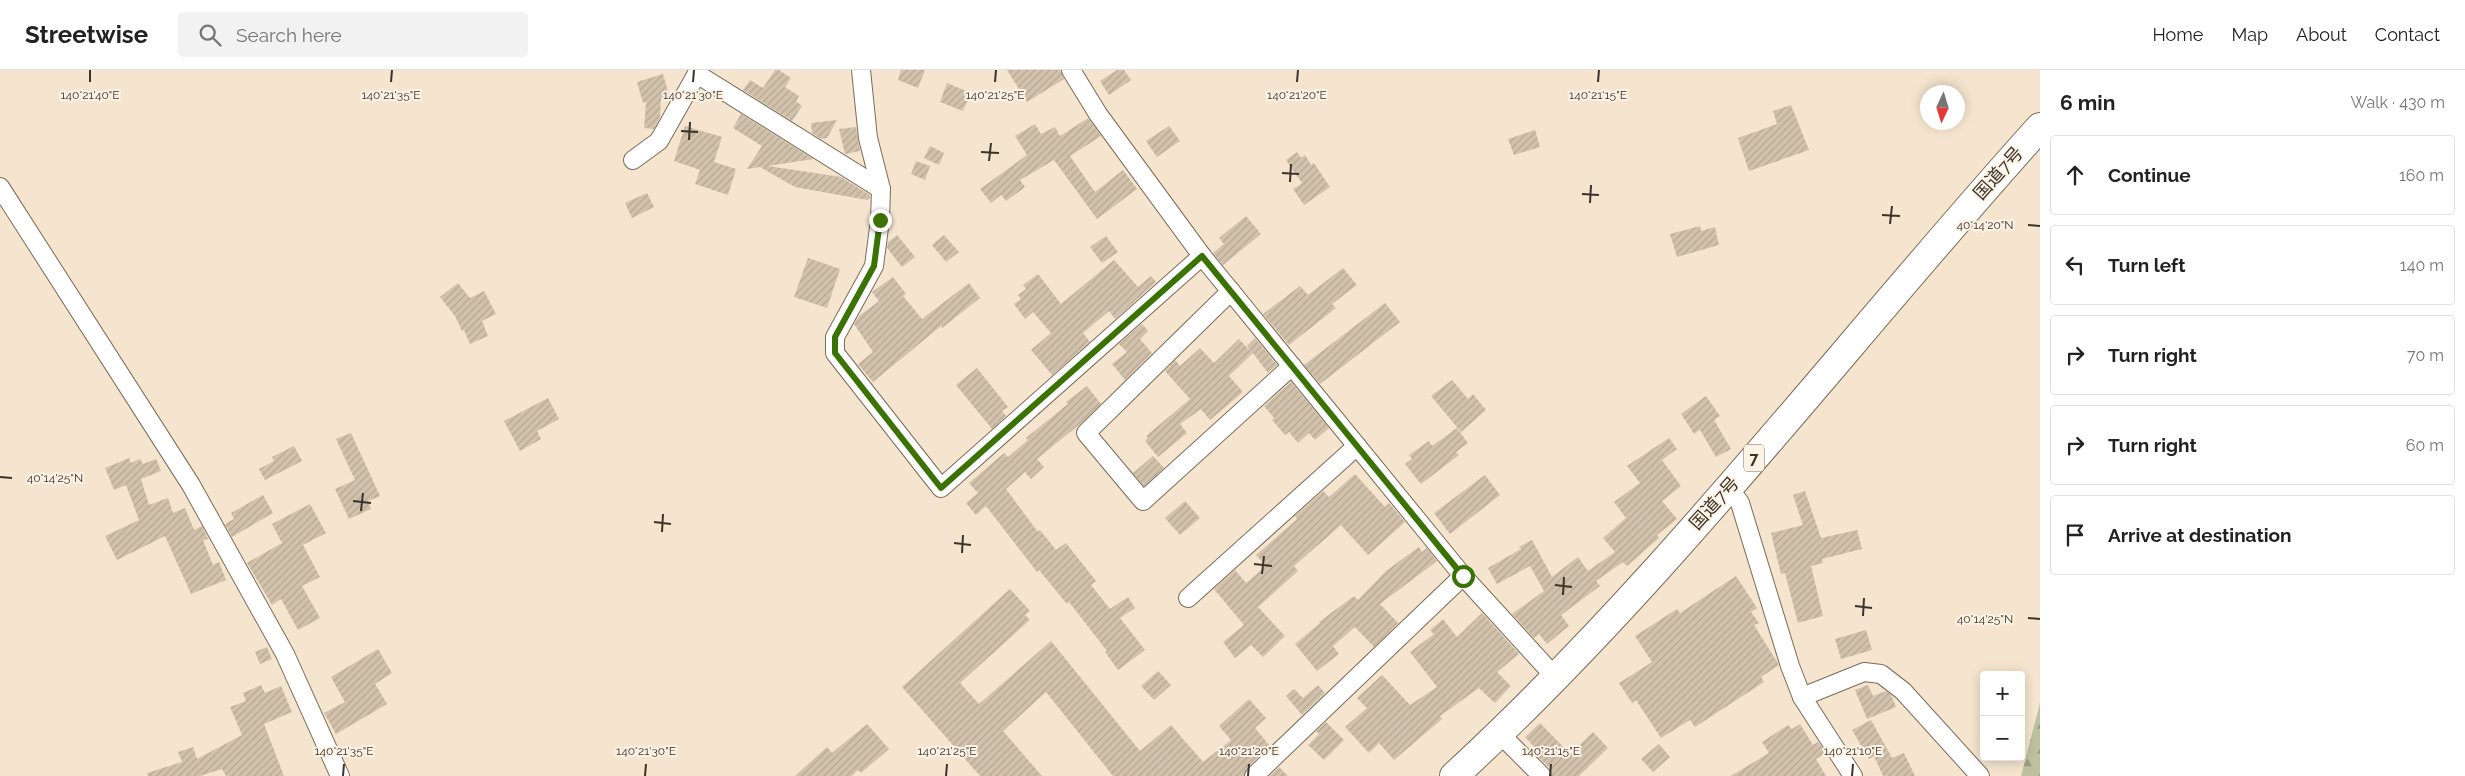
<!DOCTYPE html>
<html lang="en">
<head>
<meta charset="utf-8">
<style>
  :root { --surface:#fff; --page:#f2f2f2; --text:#222; --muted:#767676; --line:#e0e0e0 }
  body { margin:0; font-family:Raleway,"Noto Sans JP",sans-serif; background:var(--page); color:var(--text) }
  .controls { position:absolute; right:15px; bottom:15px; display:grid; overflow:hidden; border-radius:5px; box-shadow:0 2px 12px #0003 }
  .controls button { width:45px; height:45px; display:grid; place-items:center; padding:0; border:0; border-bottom:1px solid var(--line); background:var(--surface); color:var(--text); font:25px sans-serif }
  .compass { position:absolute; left:1920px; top:15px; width:45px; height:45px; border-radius:50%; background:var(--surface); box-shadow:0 2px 12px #0003; rotate:184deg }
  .stop { position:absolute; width:15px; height:15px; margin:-11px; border:4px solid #3a7303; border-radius:50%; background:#fff }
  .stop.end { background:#3a7303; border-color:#fff; box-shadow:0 1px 5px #0008 }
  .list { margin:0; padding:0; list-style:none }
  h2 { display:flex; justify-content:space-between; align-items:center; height:65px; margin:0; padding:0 20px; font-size:21px }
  h2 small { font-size:16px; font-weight:400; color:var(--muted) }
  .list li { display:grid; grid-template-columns:32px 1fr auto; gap:15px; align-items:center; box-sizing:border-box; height:80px; margin:0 10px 10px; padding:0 10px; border:1px solid var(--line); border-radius:5px }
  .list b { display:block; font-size:19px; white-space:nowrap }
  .list em { font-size:16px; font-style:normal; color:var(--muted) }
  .icon { flex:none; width:28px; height:28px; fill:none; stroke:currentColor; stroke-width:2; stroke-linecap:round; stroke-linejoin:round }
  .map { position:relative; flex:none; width:2040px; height:706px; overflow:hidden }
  header { display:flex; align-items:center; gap:30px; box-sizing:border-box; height:70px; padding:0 25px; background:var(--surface); border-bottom:1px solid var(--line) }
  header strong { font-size:24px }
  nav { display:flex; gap:28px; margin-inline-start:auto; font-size:18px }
  .search { width:350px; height:45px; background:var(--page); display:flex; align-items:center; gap:12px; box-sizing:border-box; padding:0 18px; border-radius:5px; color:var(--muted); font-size:19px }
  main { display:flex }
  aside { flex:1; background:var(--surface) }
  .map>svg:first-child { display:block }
</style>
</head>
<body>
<header>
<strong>Streetwise</strong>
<div class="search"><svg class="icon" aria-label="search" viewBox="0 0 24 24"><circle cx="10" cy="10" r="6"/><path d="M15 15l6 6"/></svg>Search here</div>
<nav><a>Home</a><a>Map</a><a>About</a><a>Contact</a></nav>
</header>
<main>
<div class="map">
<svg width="2040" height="706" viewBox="0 0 2040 706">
  <defs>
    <pattern id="forest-firs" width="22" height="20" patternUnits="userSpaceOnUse" patternTransform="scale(1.25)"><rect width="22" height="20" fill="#bec1a1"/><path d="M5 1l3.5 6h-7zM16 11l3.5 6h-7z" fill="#9b9d83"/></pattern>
    <pattern id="building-hatch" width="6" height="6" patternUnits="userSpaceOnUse" patternTransform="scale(1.25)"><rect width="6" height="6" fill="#d2c2ac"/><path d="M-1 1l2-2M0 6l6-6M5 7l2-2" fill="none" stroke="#b5a794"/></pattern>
  </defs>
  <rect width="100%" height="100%" fill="#f5e5ce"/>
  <polygon fill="url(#forest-firs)" points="2040,633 2040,706 2021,706"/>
  <g fill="url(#building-hatch)">
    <polygon points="775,0 779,0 791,8 785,17 799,26 796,31 802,36 792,51 743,20 750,10 763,18"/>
    <polygon points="901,0 925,0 918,18 898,10"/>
    <polygon points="1007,0 1060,0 1064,9 1027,32"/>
    <polygon points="1117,0 1124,0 1131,10 1109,25 1100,11"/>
    <polygon points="663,4 669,25 661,28 660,47 654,59 644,58 646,32 643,33 637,12"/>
    <polygon points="947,13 971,23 963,41 940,32"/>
    <polygon points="1791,35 1809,80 1749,101 1738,68 1777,54 1773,41"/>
    <polygon points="741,44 813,89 768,96 841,107 870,125 870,128 867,130 795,117 760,97 747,99 762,76 733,58"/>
    <polygon points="1088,48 1101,66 1070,86 1095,122 1123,100 1137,119 1097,149 1054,90 1020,110 1025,117 1006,131 1001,125 991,133 980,119 1027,85 1015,66 1035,54 1041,64 1055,57 1060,66"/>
    <polygon points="837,50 827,68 821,69 812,63 811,53"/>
    <polygon points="685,56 722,67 714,92 736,99 728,125 695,114 700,100 674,91"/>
    <polygon points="1169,56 1180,71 1157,87 1146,71"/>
    <polygon points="856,57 860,81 845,84 839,59"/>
    <polygon points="1535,60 1540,77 1514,85 1508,69"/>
    <polygon points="930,76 944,83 939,95 924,88"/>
    <polygon points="1297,82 1301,88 1305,85 1311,95 1314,93 1330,117 1304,135 1293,119 1302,113 1286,90"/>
    <polygon points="916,91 930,96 925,110 911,104"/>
    <polygon points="647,123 654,137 632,148 625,133"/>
    <polygon points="1246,146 1261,164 1223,195 1213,183 1224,174 1219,168"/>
    <polygon points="1700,156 1701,161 1715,157 1719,175 1677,187 1670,164"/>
    <polygon points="897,165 915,187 902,197 887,178 888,172"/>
    <polygon points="944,165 959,182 946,192 932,175"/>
    <polygon points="1106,166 1118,182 1102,193 1090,177"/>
    <polygon points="808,188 840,199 827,238 794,227"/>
    <polygon points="1114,190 1138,217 1151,206 1156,212 1115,249 1109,241 1083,263 1090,272 1052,305 1031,280 1051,263 1033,242 1025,249 1014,234 1021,229 1018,225 1026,219 1023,215 1038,204 1061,234"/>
    <polygon points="1343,198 1357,215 1332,234 1336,238 1289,275 1263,244 1300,216 1308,225"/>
    <polygon points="893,207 906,224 903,226 922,249 969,213 980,228 942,258 941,256 873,312 858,294 873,282 854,254 859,246 879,231 872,222"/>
    <polygon points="458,213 470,228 484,221 496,244 482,251 488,266 470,274 464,260 462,261 455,246 440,227"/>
    <polygon points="1385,233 1400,252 1320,314 1304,295"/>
    <polygon points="1142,254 1148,261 1140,269 1152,283 1125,310 1112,294 1127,282 1119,274"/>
    <polygon points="1255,268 1277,295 1268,303 1253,283 1229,306 1243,322 1210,350 1201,339 1180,354 1187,363 1158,387 1145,371 1148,368 1146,366 1190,329 1165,301 1175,290 1180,296 1200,278 1214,293 1239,269 1251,282 1247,276"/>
    <polygon points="977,298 1008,337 1002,341 1006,346 992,359 956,315"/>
    <polygon points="1452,310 1468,329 1473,324 1486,340 1461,362 1431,326"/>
    <polygon points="1291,312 1329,358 1315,370 1309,363 1298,373 1289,362 1285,365 1272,350 1274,348 1264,336"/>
    <polygon points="1087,316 1101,334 1080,354 1037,389 1044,397 1031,409 1025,402 1006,419 1038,462 1040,460 1056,480 1066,473 1096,511 1091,515 1110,539 1128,527 1135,538 1120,548 1145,580 1118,600 1105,582 1107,581 1069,532 1067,534 1039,500 1037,502 986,436 976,445 966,433 978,423 969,413 1004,383 1008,387 1028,370 1026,368 1068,334 1066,332"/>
    <polygon points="1706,326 1720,346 1714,350 1731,379 1716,387 1700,360 1694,364 1681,344"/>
    <polygon points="548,328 559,349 537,361 541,369 520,381 504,351"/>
    <polygon points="1457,358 1468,373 1456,382 1459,385 1421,414 1405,394 1412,389 1409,385 1429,371 1432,376"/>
    <polygon points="351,363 380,426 368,431 371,439 349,449 335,419 355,410 336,369"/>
    <polygon points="1669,368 1677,379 1662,390 1681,416 1662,431 1677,449 1657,465 1659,468 1627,496 1623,492 1596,511 1600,516 1561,545 1569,556 1547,574 1539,564 1534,568 1512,544 1544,521 1530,496 1497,514 1488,498 1521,479 1519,477 1532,470 1552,507 1578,487 1588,501 1615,482 1603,468 1626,448 1614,432 1640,413 1627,396"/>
    <polygon points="294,376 302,391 265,410 259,399 274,391 272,387"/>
    <polygon points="1153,386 1164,398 1144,416 1133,403"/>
    <polygon points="129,388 131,393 140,389 143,394 156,389 161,401 141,409 149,435 168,428 173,443 185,438 194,460 202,456 208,469 203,470 213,495 219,492 226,510 191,524 165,466 117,490 105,466 139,450 126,415 114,420 105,398"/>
    <polygon points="1355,404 1385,437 1389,433 1405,452 1368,485 1341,455 1294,496 1298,501 1258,537 1285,566 1263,587 1251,575 1235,588 1223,572 1244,555 1214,519 1235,500 1246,513 1266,496 1256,485 1297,449 1295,446 1323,421 1329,427"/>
    <polygon points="1485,405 1500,425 1450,464 1434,443"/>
    <polygon points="1805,421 1821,468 1857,460 1862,479 1822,489 1823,493 1811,496 1823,546 1798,553 1785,503 1781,504 1771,463 1803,455 1793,425"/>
    <polygon points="263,425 273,443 232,467 225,454 234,449 231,443"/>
    <polygon points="1185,431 1200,448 1180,465 1165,448"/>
    <polygon points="310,434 326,463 303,475 320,507 302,516 320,548 298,560 281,529 272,535 247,493 282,473 272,454"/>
    <polygon points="1419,477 1422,482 1427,478 1437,491 1380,534 1398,553 1374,577 1355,557 1333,576 1339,584 1317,601 1295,574 1320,553 1319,552 1354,526 1358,530 1386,501"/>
    <polygon points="1736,506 1757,538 1751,542 1759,553 1754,555 1779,595 1761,607 1764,612 1695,657 1690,650 1661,668 1636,630 1632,633 1619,613 1652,592 1635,566 1677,539 1680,543"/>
    <polygon points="1010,519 1030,541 1025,545 1030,550 960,613 979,634 1051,571 1140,681 1171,655 1203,692 1231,670 1219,656 1249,629 1266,648 1255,658 1270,676 1247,698 1244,706 1113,706 1046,622 1003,661 1042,706 980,706 902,617"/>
    <polygon points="1482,543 1519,584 1497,602 1511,616 1495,633 1479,618 1440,646 1442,649 1394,690 1379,673 1369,683 1345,657 1367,638 1357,628 1382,605 1410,635 1437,617 1410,582 1434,564 1430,560 1443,549 1457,567"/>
    <polygon points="1866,560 1872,580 1841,589 1835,569"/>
    <polygon points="267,577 272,589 260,594 255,582"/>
    <polygon points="378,579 392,603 375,614 387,634 336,664 324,643 345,632 331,607"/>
    <polygon points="1158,601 1171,615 1154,630 1141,616"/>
    <polygon points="261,615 265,623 281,616 292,642 264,654 284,706 226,706 222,699 200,706 148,706 147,703 182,692 178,682 193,677 197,689 242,665 230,637 246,631 243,623"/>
    <polygon points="1318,615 1325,623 1302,645 1286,626 1294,619 1303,628"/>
    <polygon points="1868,615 1873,626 1886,621 1891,625 1896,637 1867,649 1855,620"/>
    <polygon points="1871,650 1892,688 1904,683 1915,706 1883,706 1874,686 1869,689 1852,660"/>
    <polygon points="1326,652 1344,670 1324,690 1308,675 1319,664 1316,661"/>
    <polygon points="1540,653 1570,684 1593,662 1608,678 1579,706 1552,706 1550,698 1536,685 1539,682 1525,667"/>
    <polygon points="867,654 889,679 861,703 858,700 852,706 795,706 827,677 832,683"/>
    <polygon points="1800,654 1813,675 1818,672 1826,683 1816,689 1826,706 1731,706 1769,683 1762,672 1788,655 1792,659"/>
    <polygon points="1659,674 1670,687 1653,702 1641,689"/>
    <polygon points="1279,697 1288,706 1269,706"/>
  </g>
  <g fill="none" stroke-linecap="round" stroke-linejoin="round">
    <defs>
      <g id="street">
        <polyline points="861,0 868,68 881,119 880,150 874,196 835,267 835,283 941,418 1202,186"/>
        <polyline points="1071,0 1098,44 1202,186 1463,506 1555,607"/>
        <polyline points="697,4 881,119"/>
        <polyline points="633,90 659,71 699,0"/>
        <polyline points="0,117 191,415 285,584 340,706"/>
        <polyline points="1231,221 1086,363 1143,431 1292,296"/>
        <polyline points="1728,417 1740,433 1790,596 1802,627 1853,706"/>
        <polyline points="1188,528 1357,376"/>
        <polyline points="1802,627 1864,602 1881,604 1903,621 1980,706"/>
        <polyline points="1499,663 1542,706"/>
        <polyline points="1254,706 1463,506"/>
      </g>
      <path id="highway" d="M1454,706c215,-198 391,-433 586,-649"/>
    </defs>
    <use href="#street" stroke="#7a6c58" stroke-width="20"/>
    <use href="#highway" stroke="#7a6c58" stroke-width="30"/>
    <use href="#street" stroke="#fff" stroke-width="18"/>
    <use href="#highway" stroke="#fff" stroke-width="28"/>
  </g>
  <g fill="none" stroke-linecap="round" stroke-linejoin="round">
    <polyline stroke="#3a7303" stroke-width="6" points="880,150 874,196 835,267 835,283 941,418 1202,186 1463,506"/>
  </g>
  <path fill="none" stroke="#39332a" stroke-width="2" d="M90,12v-12M391,12l1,-12M693,12l1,-12M995,12l1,-12M1297,12l1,-12M1598,12l1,-12M681,61l17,1M689,70l1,-18M981,82l18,1M989,91l2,-18M1282,103l17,1M1290,112l1,-18M1582,124l17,1M1590,133l1,-18M1882,145l18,1M1890,154l2,-18M2028,155l12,1M0,407l12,1M353,431l18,2M361,441l2,-18M654,452l17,2M662,462l1,-18M954,473l17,2M962,483l1,-18M1254,494l18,2M1262,504l2,-18M1555,515l17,2M1563,525l1,-18M1855,536l17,2M1863,546l1,-18M2028,548l12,1M343,706l1,-12M645,706l1,-12M946,706l1,-12M1248,706l1,-12M1550,706l1,-12M1852,706l1,-12"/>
  <g text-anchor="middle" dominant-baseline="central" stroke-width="4" stroke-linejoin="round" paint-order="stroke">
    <rect fill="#fdf3e5" stroke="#746d62" stroke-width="1" x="1744" y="374.5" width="20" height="27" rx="4"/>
    <g font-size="16" font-weight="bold" fill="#39332a">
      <text x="1754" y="388">7</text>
    </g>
    <g font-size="18" fill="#39332a" stroke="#fdf3e5">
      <text transform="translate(1998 103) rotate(-48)">国道7号</text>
      <text transform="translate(1714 433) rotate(-48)">国道7号</text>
    </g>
  </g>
  <g font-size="12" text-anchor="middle" fill="#39332a" stroke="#fdf3e5" stroke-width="4" stroke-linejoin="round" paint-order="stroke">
    <text x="90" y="29">140°21'40"E</text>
    <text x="391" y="29">140°21'35"E</text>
    <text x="693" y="29">140°21'30"E</text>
    <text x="995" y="29">140°21'25"E</text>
    <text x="1297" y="29">140°21'20"E</text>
    <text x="1598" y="29">140°21'15"E</text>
    <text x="1985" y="159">40°14'20"N</text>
    <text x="55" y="412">40°14'25"N</text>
    <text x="1985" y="553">40°14'25"N</text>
    <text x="344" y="685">140°21'35"E</text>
    <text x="646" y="685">140°21'30"E</text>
    <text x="947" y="685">140°21'25"E</text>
    <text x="1249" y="685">140°21'20"E</text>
    <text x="1551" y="685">140°21'15"E</text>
    <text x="1853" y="685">140°21'10"E</text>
  </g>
</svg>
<div class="controls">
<button>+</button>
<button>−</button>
</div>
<svg class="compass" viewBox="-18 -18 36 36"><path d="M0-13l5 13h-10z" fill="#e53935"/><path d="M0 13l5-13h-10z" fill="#767676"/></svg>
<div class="stop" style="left:1463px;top:506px"></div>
<div class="stop end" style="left:880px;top:150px"></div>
</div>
<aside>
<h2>6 min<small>Walk · 430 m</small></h2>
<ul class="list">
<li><svg class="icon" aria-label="ahead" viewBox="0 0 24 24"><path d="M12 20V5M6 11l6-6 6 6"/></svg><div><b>Continue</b></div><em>160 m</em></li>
<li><svg class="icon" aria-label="left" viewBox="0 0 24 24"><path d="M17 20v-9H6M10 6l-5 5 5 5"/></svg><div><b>Turn left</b></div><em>140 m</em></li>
<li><svg class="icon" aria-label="right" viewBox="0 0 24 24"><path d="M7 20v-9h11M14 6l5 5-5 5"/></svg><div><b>Turn right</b></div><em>70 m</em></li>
<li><svg class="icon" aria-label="right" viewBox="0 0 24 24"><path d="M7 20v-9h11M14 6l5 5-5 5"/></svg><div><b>Turn right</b></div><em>60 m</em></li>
<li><svg class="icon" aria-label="arrive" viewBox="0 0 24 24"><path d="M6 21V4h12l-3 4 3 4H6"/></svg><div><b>Arrive at destination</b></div></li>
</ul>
</aside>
</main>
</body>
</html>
